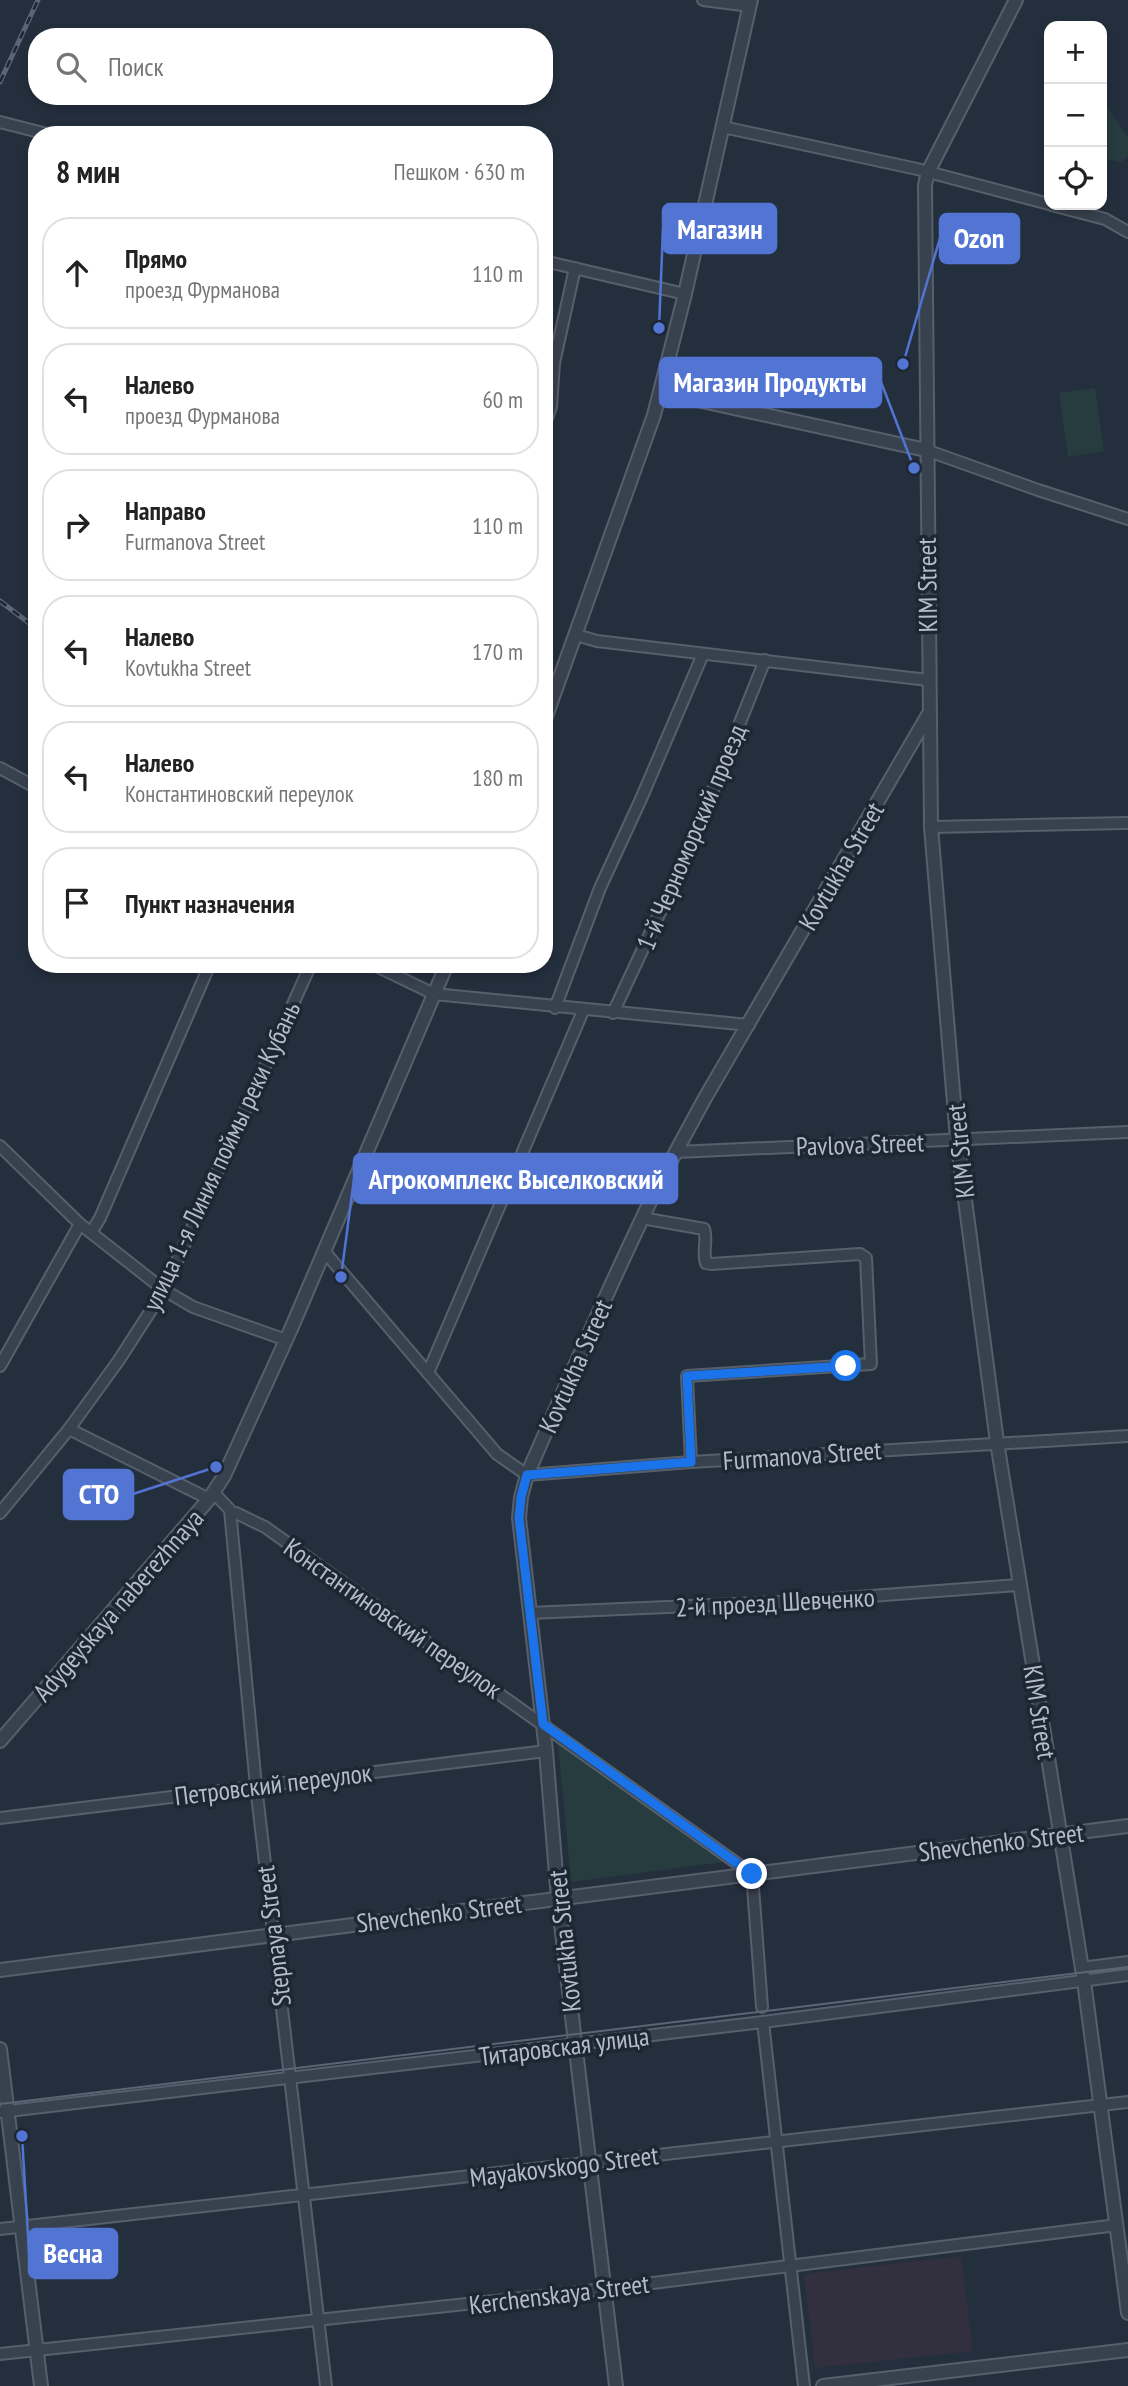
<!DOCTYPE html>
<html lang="ru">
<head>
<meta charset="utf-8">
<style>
  :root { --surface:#fff; --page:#f6f6f6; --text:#222; --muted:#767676; --line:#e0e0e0 }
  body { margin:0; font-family:"PT Sans Narrow",sans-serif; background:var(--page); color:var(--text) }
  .controls { position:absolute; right:21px; top:21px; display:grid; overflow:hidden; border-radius:14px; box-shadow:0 4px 10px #0003 }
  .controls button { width:63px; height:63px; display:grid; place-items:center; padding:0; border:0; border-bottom:2px solid var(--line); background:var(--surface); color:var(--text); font:35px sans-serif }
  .stop { position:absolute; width:21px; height:21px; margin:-16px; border:5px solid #1a73e8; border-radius:50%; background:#fff }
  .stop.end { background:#1a73e8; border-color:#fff; box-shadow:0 2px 7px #0008 }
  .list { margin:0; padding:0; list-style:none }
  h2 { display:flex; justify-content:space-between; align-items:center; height:91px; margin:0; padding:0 28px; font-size:30px }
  h2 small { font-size:23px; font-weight:400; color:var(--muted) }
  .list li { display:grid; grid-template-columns:46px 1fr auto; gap:21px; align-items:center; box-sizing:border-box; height:112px; margin:0 14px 14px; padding:0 14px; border:2px solid var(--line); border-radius:28px }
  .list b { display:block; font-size:26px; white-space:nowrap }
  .list p { margin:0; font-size:23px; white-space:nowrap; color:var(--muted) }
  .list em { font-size:23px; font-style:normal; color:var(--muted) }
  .icon { flex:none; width:38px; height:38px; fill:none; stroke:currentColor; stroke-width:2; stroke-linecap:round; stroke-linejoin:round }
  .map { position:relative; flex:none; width:1128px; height:2386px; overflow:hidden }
  .search { position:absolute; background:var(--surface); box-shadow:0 4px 10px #0003; left:28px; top:28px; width:525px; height:77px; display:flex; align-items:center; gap:18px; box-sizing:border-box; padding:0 24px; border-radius:28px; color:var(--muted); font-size:26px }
  .panel { position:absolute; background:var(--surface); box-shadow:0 4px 10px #0003; left:28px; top:126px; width:525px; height:847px; border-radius:28px }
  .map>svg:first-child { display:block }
</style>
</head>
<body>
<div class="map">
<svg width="1128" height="2386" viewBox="0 0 1128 2386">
  <rect width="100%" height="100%" fill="#242f3e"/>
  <polygon fill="#32303f" points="961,2256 973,2351 815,2368 804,2274"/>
  <g fill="#263c3f">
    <polygon points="1102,100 1128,137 1128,156 1121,162 1102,159"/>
    <polygon points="1095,388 1104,451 1068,457 1059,393"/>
    <polygon points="558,1742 724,1862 571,1882"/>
  </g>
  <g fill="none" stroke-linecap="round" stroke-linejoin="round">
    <defs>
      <g id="minor">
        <polyline points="703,0 750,6"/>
        <polyline points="0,122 51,135"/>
        <polyline points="723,127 917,169 1049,204"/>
        <polyline points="1051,205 1105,219 1128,232"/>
        <polyline points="544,261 685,294"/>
        <polyline points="544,426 551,407 554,363 575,268"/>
        <polyline points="926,450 1038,490 1128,519"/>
        <polyline points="576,635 597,641 928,680"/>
        <polyline points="0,768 37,788"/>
        <polyline points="931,827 1128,823"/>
        <polyline points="372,964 434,994 749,1025"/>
        <polyline points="555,1008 600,888 641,799 703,654"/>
        <polyline points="613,1013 689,850 765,660"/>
        <polyline points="0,1146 80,1224 164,1290 193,1307 286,1340"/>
        <polyline points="676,1152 1128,1132"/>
        <path d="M642,1218l62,11c4,11 -2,23 2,34l5,1 149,-10 6,4 5,106 -184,12 4,86"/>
        <polyline points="92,1231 100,1218 210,964"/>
        <polyline points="324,1251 497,1454 527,1475 691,1462 1128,1436"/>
        <polyline points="0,1366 80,1224"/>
        <polyline points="428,1373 583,1011"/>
        <polyline points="69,1429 209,1499"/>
        <polyline points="213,1492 230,1510 256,1786 326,2386"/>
        <polyline points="0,1513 69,1429 119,1360 164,1290 311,964"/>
        <polyline points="236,1513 265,1527 752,1874 762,2007"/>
        <polyline points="530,1613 804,1601 1019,1585"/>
        <polyline points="0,1818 546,1751"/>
        <polyline points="1081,1968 1128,1962"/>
        <polyline points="763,2022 804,2386"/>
        <polyline points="0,2112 763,2022 1128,1975"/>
        <polyline points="0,2229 1128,2102"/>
        <polyline points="0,2354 605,2289 1117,2225"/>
      </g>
      <g id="tertiary">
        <polyline points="1016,0 928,172 925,185 931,827 957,1139 997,1442 1084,1981 1128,2313"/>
        <polyline points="661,392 926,450"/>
        <polyline points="544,722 654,415 685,294 751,0"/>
        <polyline points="0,1741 209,1499 224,1476 291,1329 447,964"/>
        <polyline points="0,1970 1128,1826"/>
        <polyline points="0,2049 41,2386"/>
        <path d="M616,2386l-58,-487 -12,-148 -27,-233 2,-21 6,-22c37,-85 74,-170 114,-254 19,-42 42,-82 64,-123l223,-383"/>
        <polyline points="823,2386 1128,2350"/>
      </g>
    </defs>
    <use href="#minor" stroke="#565f6c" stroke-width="14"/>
    <use href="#tertiary" stroke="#565f6c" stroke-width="16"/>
    <use href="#minor" stroke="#38414e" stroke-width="10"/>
    <use href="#tertiary" stroke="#38414e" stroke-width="12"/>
    <polyline stroke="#5a6575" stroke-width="2" points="0,2104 1128,1967"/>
    <defs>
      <g id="rail">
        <polyline points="0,82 38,0"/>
        <polyline points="0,601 37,629"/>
      </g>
    </defs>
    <use href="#rail" stroke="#5a6575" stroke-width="5"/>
    <use href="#rail" stroke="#1d2633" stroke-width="2.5" stroke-dasharray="8" stroke-linecap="butt"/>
  </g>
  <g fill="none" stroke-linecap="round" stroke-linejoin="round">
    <polyline stroke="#1a73e8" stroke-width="9" points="752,1874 543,1724 519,1518 521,1497 527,1475 691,1462 687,1376 846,1366"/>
  </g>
  <g text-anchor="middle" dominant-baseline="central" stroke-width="7" stroke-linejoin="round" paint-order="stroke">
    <g font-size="26" fill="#b4bcc9" stroke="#1d2633">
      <text transform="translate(927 585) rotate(-91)">KIM Street</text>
      <text transform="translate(691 837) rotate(-67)">1-й Черноморский проезд</text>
      <text transform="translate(841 866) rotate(-60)">Kovtukha Street</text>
      <text transform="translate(860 1144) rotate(-2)">Pavlova Street</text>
      <text transform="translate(960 1151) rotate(-96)">KIM Street</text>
      <text transform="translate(221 1156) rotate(-65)">улица 1-я Линия поймы реки Кубань</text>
      <text transform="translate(575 1366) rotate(-66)">Kovtukha Street</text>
      <text transform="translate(802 1455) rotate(-4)">Furmanova Street</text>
      <text transform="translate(775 1602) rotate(-3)">2-й проезд Шевченко</text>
      <text transform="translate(118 1605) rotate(-49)">Adygeyskaya naberezhnaya</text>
      <text transform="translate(393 1618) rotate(35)">Константиновский переулок</text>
      <text transform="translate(1040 1712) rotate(81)">KIM Street</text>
      <text transform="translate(273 1784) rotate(-7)">Петровский переулок</text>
      <text transform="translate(1001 1842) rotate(-7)">Shevchenko Street</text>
      <text transform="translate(439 1913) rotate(-7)">Shevchenko Street</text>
      <text transform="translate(273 1936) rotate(-97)">Stepnaya Street</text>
      <text transform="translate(564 1941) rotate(-96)">Kovtukha Street</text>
      <text transform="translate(564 2046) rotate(-7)">Титаровская улица</text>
      <text transform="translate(564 2166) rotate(-7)">Mayakovskogo Street</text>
      <text transform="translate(559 2294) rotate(-7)">Kerchenskaya Street</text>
    </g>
  </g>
  <path fill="none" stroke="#5274d3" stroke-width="2.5" d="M659 328L663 229M903 364L940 238M914 468L881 382M341 1277L354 1179M216 1467L133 1494M22 2136L29 2253"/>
  <g fill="#5274d3" stroke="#1d2633" stroke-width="2.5">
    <circle cx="659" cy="328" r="7"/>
    <circle cx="903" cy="364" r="7"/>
    <circle cx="914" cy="468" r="7"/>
    <circle cx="341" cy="1277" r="7"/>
    <circle cx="216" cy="1467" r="7"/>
    <circle cx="22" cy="2136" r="7"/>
  </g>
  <g fill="#5274d3" stroke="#5274d3" stroke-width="2.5">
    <rect x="663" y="204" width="113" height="49" rx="7"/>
    <rect x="940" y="214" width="79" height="49" rx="7"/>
    <rect x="660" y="358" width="221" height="49" rx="7"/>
    <rect x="354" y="1154" width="323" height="49" rx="7"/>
    <rect x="64" y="1470" width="69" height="49" rx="7"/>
    <rect x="29" y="2229" width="88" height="49" rx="7"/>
  </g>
  <g font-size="28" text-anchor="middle" font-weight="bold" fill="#fff">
    <text x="720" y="239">Магазин</text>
    <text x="979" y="248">Ozon</text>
    <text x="770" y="392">Магазин Продукты</text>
    <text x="516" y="1189">Агрокомплекс Выселковский</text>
    <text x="99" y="1504">СТО</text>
    <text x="73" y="2263">Весна</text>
  </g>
</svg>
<div class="controls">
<button>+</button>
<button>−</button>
<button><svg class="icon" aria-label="locate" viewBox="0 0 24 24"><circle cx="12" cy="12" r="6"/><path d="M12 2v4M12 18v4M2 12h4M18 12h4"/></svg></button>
</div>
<div class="stop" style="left:846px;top:1366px"></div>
<div class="stop end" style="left:752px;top:1874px"></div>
<div class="search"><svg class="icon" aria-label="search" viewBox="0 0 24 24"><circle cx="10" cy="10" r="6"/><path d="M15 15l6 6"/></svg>Поиск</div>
<section class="panel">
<h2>8 мин<small>Пешком · 630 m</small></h2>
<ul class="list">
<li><svg class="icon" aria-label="ahead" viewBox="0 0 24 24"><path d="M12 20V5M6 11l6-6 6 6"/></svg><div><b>Прямо</b><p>проезд Фурманова</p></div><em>110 m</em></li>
<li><svg class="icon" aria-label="left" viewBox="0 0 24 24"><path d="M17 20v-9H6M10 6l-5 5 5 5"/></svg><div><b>Налево</b><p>проезд Фурманова</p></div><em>60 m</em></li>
<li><svg class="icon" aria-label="right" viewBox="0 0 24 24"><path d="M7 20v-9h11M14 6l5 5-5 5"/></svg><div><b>Направо</b><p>Furmanova Street</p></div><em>110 m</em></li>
<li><svg class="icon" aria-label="left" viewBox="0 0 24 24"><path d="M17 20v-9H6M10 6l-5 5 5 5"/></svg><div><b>Налево</b><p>Kovtukha Street</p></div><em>170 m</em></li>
<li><svg class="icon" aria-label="left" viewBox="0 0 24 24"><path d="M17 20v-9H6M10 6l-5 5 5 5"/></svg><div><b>Налево</b><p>Константиновский переулок</p></div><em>180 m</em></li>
<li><svg class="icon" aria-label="arrive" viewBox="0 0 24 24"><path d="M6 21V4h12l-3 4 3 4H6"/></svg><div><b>Пункт назначения</b></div></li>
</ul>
</section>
</div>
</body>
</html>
